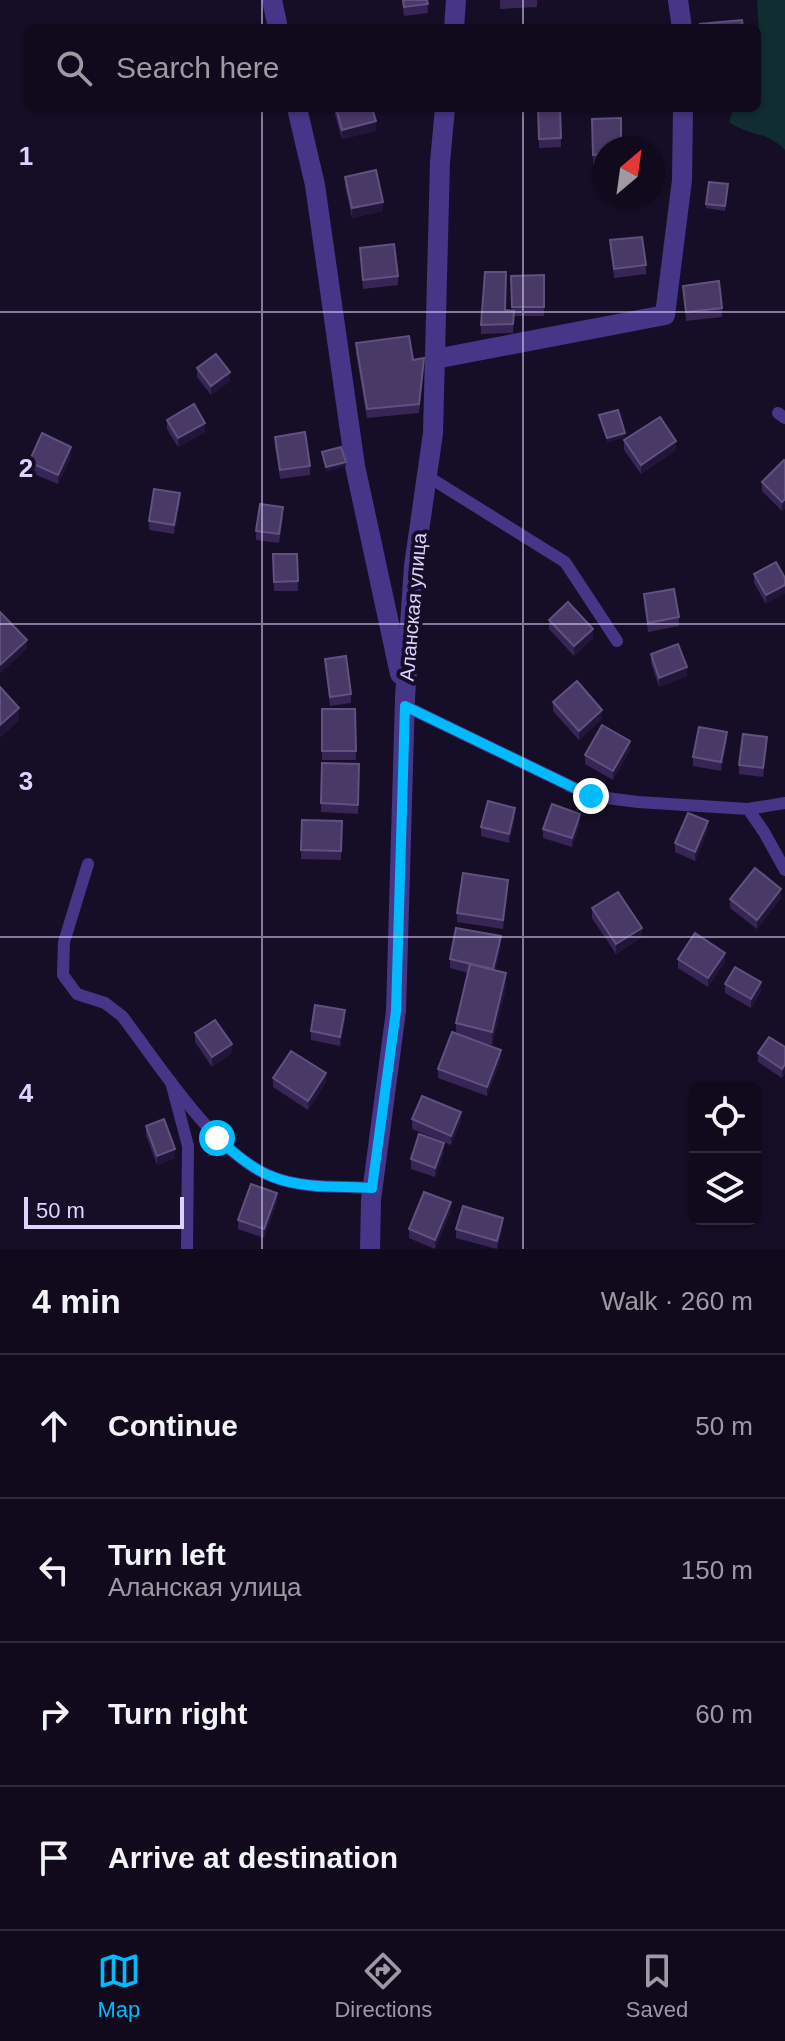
<!DOCTYPE html>
<html lang="en">
<head>
<meta charset="utf-8">
<style>
  :root { --surface:#100a1c; --page:#1e1829; --text:#f1f3f6; --muted:#9c9aa3; --line:#302b3b; --accent:#00bcfe }
  body { margin:0; font-family:Helvetica,sans-serif; background:var(--page); color:var(--text) }
  .controls { position:absolute; right:24px; bottom:24px; display:grid; overflow:hidden; border-radius:12px; box-shadow:0 2px 6px #0004 }
  .controls button { width:72px; height:72px; display:grid; place-items:center; padding:0; border:0; border-bottom:2px solid var(--line); background:var(--surface); color:var(--text); font:40px sans-serif }
  .compass { position:absolute; left:593px; top:136px; width:72px; height:72px; border-radius:50%; background:var(--surface); box-shadow:0 2px 6px #0004; rotate:29deg }
  .scale { position:absolute; left:24px; bottom:20px; width:160px; box-sizing:border-box; padding-left:8px; border:4px solid #dfd3ff; border-top:0; font-size:22px; line-height:28px; white-space:nowrap; color:#dfd3ff; -webkit-text-stroke:6px #160e26; paint-order:stroke }
  .stop { position:absolute; width:24px; height:24px; margin:-18px; border:6px solid #00bcfe; border-radius:50%; background:#fff }
  .stop.end { background:#00bcfe; border-color:#fff; box-shadow:0 2px 8px #0008 }
  .list { margin:0; padding:0; list-style:none }
  h2 { display:flex; justify-content:space-between; align-items:center; height:104px; margin:0; padding:0 32px; font-size:34px }
  h2 small { font-size:26px; font-weight:400; color:var(--muted) }
  .list li { display:grid; grid-template-columns:52px 1fr auto; gap:24px; align-items:center; box-sizing:border-box; height:144px; padding:0 32px; border-top:2px solid var(--line) }
  .list b { display:block; font-size:30px; white-space:nowrap }
  .list p { margin:0; font-size:26px; white-space:nowrap; color:var(--muted) }
  .list em { font-size:26px; font-style:normal; color:var(--muted) }
  .icon { flex:none; width:44px; height:44px; fill:none; stroke:currentColor; stroke-width:2; stroke-linecap:round; stroke-linejoin:round }
  .map { position:relative; flex:none; width:785px; height:1249px; overflow:hidden }
  .search { position:absolute; background:var(--surface); box-shadow:0 2px 6px #0004; left:24px; right:24px; top:24px; height:88px; display:flex; align-items:center; gap:20px; box-sizing:border-box; padding:0 28px; border-radius:12px; color:var(--muted); font-size:30px }
  .sheet { height:680px; background:var(--surface) }
  nav { display:flex; justify-content:space-around; align-items:center; box-sizing:border-box; height:112px; border-top:2px solid var(--line); background:var(--surface); font-size:22px; color:var(--muted) }
  nav a { display:grid; justify-items:center; gap:4px }
  nav .on { color:var(--accent) }
  .map>svg:first-child { display:block }
</style>
</head>
<body>
<div class="map">
<svg width="785" height="1249" viewBox="0 0 785 1249">
  <rect width="100%" height="100%" fill="#160e26"/>
  <path fill="#102d31" d="M757,0h28v150c-18,-19 -37,-14 -56,-28l5,-14h23l3,-63z"/>
  <g fill="none" stroke-linecap="round" stroke-linejoin="round">
    <g stroke="#463688" stroke-width="12">
      <polyline points="778,413 785,418"/>
      <polyline points="427,476 565,562 617,641"/>
      <polyline points="405,706 591,796 638,802 748,809 764,832 785,870"/>
      <polyline points="748,809 785,803"/>
      <path d="M88,864l-24,78 -1,33 14,19 28,9 17,13c37,48 94,140 151,161 30,12 68,9 99,11"/>
      <polyline points="171,1082 188,1146 187,1249"/>
    </g>
    <g stroke="#463688" stroke-width="20">
      <polyline points="272,0 278,28"/>
      <polyline points="678,0 682,28"/>
      <polyline points="454,28 456,0"/>
      <polyline points="297,108 315,185 355,466 400,674"/>
      <polyline points="435,359 665,315 682,180 683,108"/>
      <polyline points="370,1249 371,1200 396,1011 405,698 414,566 433,433 440,162 445,108"/>
    </g>
  </g>
  <g fill="#372655">
    <polygon points="402,0 427,0 428,13 404,16"/>
    <polygon points="500,0 537,0 537,7 500,9"/>
    <polygon points="335,108 372,108 376,131 342,139 335,115"/>
    <polygon points="538,108 560,108 561,147 539,148"/>
    <polygon points="592,119 605,148 605,163 593,164"/>
    <polygon points="345,177 383,211 352,218 345,186"/>
    <polygon points="728,189 725,211 706,208 706,204"/>
    <polygon points="610,240 646,265 646,274 614,278"/>
    <polygon points="360,248 398,276 398,285 363,289"/>
    <polygon points="544,275 544,316 514,316 513,333 481,334 481,325 505,310 512,311 511,276"/>
    <polygon points="683,286 722,308 722,317 686,321"/>
    <polygon points="356,343 413,360 424,367 419,413 367,418 356,353"/>
    <polygon points="197,368 230,381 211,395 197,377"/>
    <polygon points="167,420 205,432 178,447 167,429"/>
    <polygon points="275,437 310,466 310,475 280,479 275,446"/>
    <polygon points="624,440 676,450 641,474 624,450"/>
    <polygon points="71,456 58,484 29,472 29,462"/>
    <polygon points="785,461 785,508 782,511 762,491 762,482"/>
    <polygon points="180,502 174,534 149,530 149,521"/>
    <polygon points="283,517 279,543 256,540 256,531"/>
    <polygon points="273,554 297,554 298,591 274,591"/>
    <polygon points="754,574 785,578 766,604 754,583"/>
    <polygon points="644,594 679,617 679,626 648,632 644,603"/>
    <polygon points="549,620 593,638 574,656 549,629"/>
    <polygon points="651,654 687,676 659,687 651,663"/>
    <polygon points="325,659 351,694 351,703 330,706"/>
    <polygon points="553,702 602,719 579,740 553,711"/>
    <polygon points="322,709 355,709 356,760 322,760"/>
    <polygon points="727,741 721,771 693,766 693,757"/>
    <polygon points="767,746 763,777 739,774 739,765"/>
    <polygon points="630,750 613,780 585,764 585,755"/>
    <polygon points="322,763 359,764 358,814 321,812"/>
    <polygon points="515,817 509,843 481,836 481,827"/>
    <polygon points="302,820 342,821 341,860 301,859"/>
    <polygon points="580,823 572,847 543,838 543,829"/>
    <polygon points="708,830 695,861 675,852 675,843"/>
    <polygon points="508,889 503,929 457,922 457,913"/>
    <polygon points="781,898 757,929 730,908 730,899"/>
    <polygon points="592,908 642,937 616,954 592,918"/>
    <polygon points="501,946 495,971 506,987 492,1045 478,1042 501,1059 487,1096 438,1078 438,1069 456,1033 456,1023 468,973 450,968 450,959"/>
    <polygon points="678,959 725,962 708,987 678,968"/>
    <polygon points="725,984 761,991 751,1008 725,993"/>
    <polygon points="345,1019 340,1046 311,1040 311,1031"/>
    <polygon points="195,1033 232,1053 212,1067 195,1042"/>
    <polygon points="785,1047 785,1073 782,1078 758,1062 758,1053"/>
    <polygon points="273,1078 326,1082 308,1110 273,1087"/>
    <polygon points="412,1119 461,1121 451,1145 412,1129"/>
    <polygon points="146,1126 175,1158 157,1165 146,1135"/>
    <polygon points="444,1152 435,1177 411,1169 411,1159"/>
    <polygon points="277,1202 264,1238 238,1229 238,1220"/>
    <polygon points="451,1211 435,1249 409,1238 409,1229"/>
    <polygon points="503,1227 497,1249 456,1238 456,1229"/>
  </g>
  <g fill="#22153a">
    <polygon points="376,121 376,131 342,139 342,130"/>
    <polygon points="383,202 383,211 352,218 352,208"/>
    <polygon points="230,372 230,381 211,395 211,386"/>
    <polygon points="205,423 205,432 178,447 178,438"/>
    <polygon points="625,433 625,437 607,443 607,438"/>
    <polygon points="676,441 676,450 641,474 641,465"/>
    <polygon points="71,447 71,456 58,484 58,475"/>
    <polygon points="346,462 346,466 326,472 326,467"/>
    <polygon points="180,493 180,502 174,534 174,525"/>
    <polygon points="785,499 785,508 782,511 782,502"/>
    <polygon points="785,585 785,594 766,604 766,595"/>
    <polygon points="593,629 593,638 574,656 574,646"/>
    <polygon points="27,640 27,649 0,674 0,665"/>
    <polygon points="687,667 687,676 659,687 659,678"/>
    <polygon points="19,708 19,721 0,738 0,725"/>
    <polygon points="602,710 602,719 579,740 579,731"/>
    <polygon points="727,732 727,741 721,771 721,762"/>
    <polygon points="630,741 630,750 613,780 613,771"/>
    <polygon points="515,808 515,817 509,843 509,834"/>
    <polygon points="580,814 580,823 572,847 572,838"/>
    <polygon points="708,821 708,830 695,861 695,852"/>
    <polygon points="508,880 508,889 503,929 503,920"/>
    <polygon points="781,889 781,898 757,929 757,920"/>
    <polygon points="642,928 642,937 616,954 616,944"/>
    <polygon points="501,936 501,946 493,978 493,969"/>
    <polygon points="725,953 725,962 708,987 708,978"/>
    <polygon points="506,973 506,987 492,1045 492,1032"/>
    <polygon points="761,982 761,991 751,1008 751,999"/>
    <polygon points="345,1010 345,1019 340,1046 340,1037"/>
    <polygon points="232,1044 232,1053 212,1067 212,1057"/>
    <polygon points="501,1050 501,1059 487,1096 487,1087"/>
    <polygon points="785,1064 785,1073 782,1078 782,1069"/>
    <polygon points="326,1073 326,1082 308,1110 308,1101"/>
    <polygon points="461,1112 461,1121 451,1145 451,1136"/>
    <polygon points="444,1143 444,1152 435,1177 435,1168"/>
    <polygon points="175,1149 175,1158 157,1165 157,1156"/>
    <polygon points="277,1193 277,1202 264,1238 264,1229"/>
    <polygon points="451,1202 451,1211 435,1249 435,1240"/>
    <polygon points="503,1218 503,1227 497,1249 497,1241"/>
  </g>
  <g fill="#493967" stroke="#60517f" stroke-width="2">
    <polygon points="403,0 427,0 428,4 404,7"/>
    <polygon points="742,20 743,28 701,28 700,24"/>
    <polygon points="336,108 372,108 376,121 342,130"/>
    <polygon points="538,108 560,108 561,138 539,139"/>
    <polygon points="621,118 621,148 605,148 605,154 593,155 592,119"/>
    <polygon points="376,170 383,202 352,208 345,177"/>
    <polygon points="709,182 728,184 725,206 706,204"/>
    <polygon points="642,237 646,265 614,269 610,240"/>
    <polygon points="394,244 398,276 363,280 360,248"/>
    <polygon points="485,272 506,272 505,310 514,311 513,324 481,325"/>
    <polygon points="544,275 544,307 512,307 511,276"/>
    <polygon points="719,281 722,308 686,312 683,286"/>
    <polygon points="409,336 413,360 424,358 419,404 367,409 356,343"/>
    <polygon points="216,354 230,372 211,386 197,368"/>
    <polygon points="194,404 205,423 178,438 167,420"/>
    <polygon points="618,410 625,433 607,438 599,415"/>
    <polygon points="660,417 676,441 641,465 624,440"/>
    <polygon points="305,432 310,466 280,470 275,437"/>
    <polygon points="42,433 71,447 58,475 29,462"/>
    <polygon points="341,447 346,462 326,467 322,452"/>
    <polygon points="784,460 785,461 785,499 782,502 762,482"/>
    <polygon points="154,489 180,493 174,525 149,521"/>
    <polygon points="260,504 283,507 279,534 256,531"/>
    <polygon points="273,554 297,554 298,581 274,582"/>
    <polygon points="776,562 785,578 785,585 766,595 754,574"/>
    <polygon points="674,589 679,617 648,623 644,594"/>
    <polygon points="568,602 593,629 574,646 549,620"/>
    <polygon points="0,612 27,640 0,665"/>
    <polygon points="678,644 687,667 659,678 651,654"/>
    <polygon points="346,656 351,694 330,697 325,659"/>
    <polygon points="577,681 602,710 579,731 553,702"/>
    <polygon points="0,687 19,708 0,725"/>
    <polygon points="322,709 355,709 356,751 322,751"/>
    <polygon points="602,725 630,741 613,771 585,755"/>
    <polygon points="699,727 727,732 721,762 693,757"/>
    <polygon points="743,734 767,737 763,768 739,765"/>
    <polygon points="322,763 359,764 358,805 321,803"/>
    <polygon points="488,801 515,808 509,834 481,827"/>
    <polygon points="552,804 580,814 572,838 543,829"/>
    <polygon points="688,813 708,821 695,852 675,843"/>
    <polygon points="302,820 342,821 341,851 301,850"/>
    <polygon points="755,868 781,889 757,920 730,899"/>
    <polygon points="463,873 508,880 503,920 457,913"/>
    <polygon points="618,892 642,928 616,944 592,908"/>
    <polygon points="456,928 501,936 493,969 450,959"/>
    <polygon points="695,933 725,953 708,978 678,959"/>
    <polygon points="470,964 506,973 492,1032 456,1023"/>
    <polygon points="735,967 761,982 751,999 725,984"/>
    <polygon points="315,1005 345,1010 340,1037 311,1031"/>
    <polygon points="215,1020 232,1044 212,1057 195,1033"/>
    <polygon points="452,1032 501,1050 487,1087 438,1069"/>
    <polygon points="769,1037 785,1047 785,1064 782,1069 758,1053"/>
    <polygon points="291,1051 326,1073 308,1101 273,1078"/>
    <polygon points="422,1096 461,1112 451,1136 412,1119"/>
    <polygon points="164,1119 175,1149 157,1156 146,1126"/>
    <polygon points="419,1134 444,1143 435,1168 411,1159"/>
    <polygon points="251,1184 277,1193 264,1229 238,1220"/>
    <polygon points="424,1192 451,1202 435,1240 409,1229"/>
    <polygon points="463,1206 503,1218 497,1241 456,1229"/>
  </g>
  <g fill="none" stroke-linecap="round" stroke-linejoin="round">
    <path stroke="#00bcfe" stroke-width="10" d="M217,1138c17,15 35,31 56,39 30,12 68,9 99,11l24,-177 9,-305 186,90"/>
  </g>
  <path fill="none" stroke="#dfd3ff" stroke-width="2" stroke-opacity="0.55" d="M262,0v28M523,0v28M262,108v1141M523,108v1141M0,312h785M0,624h785M0,937h785"/>
  <g text-anchor="middle" dominant-baseline="central" stroke-width="8" stroke-linejoin="round" paint-order="stroke">
    <g font-size="20" fill="#dfd3ff" stroke="#160e26">
      <text transform="translate(413 607) rotate(-85)">Аланская улица</text>
    </g>
  </g>
  <g font-size="26" text-anchor="middle" font-weight="bold" fill="#dfd3ff" stroke="#160e26" stroke-width="8" stroke-linejoin="round" paint-order="stroke">
    <text x="26" y="165">1</text>
    <text x="26" y="477">2</text>
    <text x="26" y="790">3</text>
    <text x="26" y="1102">4</text>
  </g>
</svg>
<div class="controls">
<button><svg class="icon" aria-label="locate" viewBox="0 0 24 24"><circle cx="12" cy="12" r="6"/><path d="M12 2v4M12 18v4M2 12h4M18 12h4"/></svg></button>
<button><svg class="icon" aria-label="layers" viewBox="0 0 24 24"><path d="M12 4l9 5-9 5-9-5zM3 14l9 5 9-5"/></svg></button>
</div>
<svg class="compass" viewBox="-18 -18 36 36"><path d="M0-13l5 13h-10z" fill="#e53935"/><path d="M0 13l5-13h-10z" fill="#9c9aa3"/></svg>
<div class="scale">50 m</div>
<div class="stop" style="left:217px;top:1138px"></div>
<div class="stop end" style="left:591px;top:796px"></div>
<div class="search"><svg class="icon" aria-label="search" viewBox="0 0 24 24"><circle cx="10" cy="10" r="6"/><path d="M15 15l6 6"/></svg>Search here</div>
</div>
<section class="sheet">
<h2>4 min<small>Walk · 260 m</small></h2>
<ul class="list">
<li><svg class="icon" aria-label="ahead" viewBox="0 0 24 24"><path d="M12 20V5M6 11l6-6 6 6"/></svg><div><b>Continue</b></div><em>50 m</em></li>
<li><svg class="icon" aria-label="left" viewBox="0 0 24 24"><path d="M17 20v-9H6M10 6l-5 5 5 5"/></svg><div><b>Turn left</b><p>Аланская улица</p></div><em>150 m</em></li>
<li><svg class="icon" aria-label="right" viewBox="0 0 24 24"><path d="M7 20v-9h11M14 6l5 5-5 5"/></svg><div><b>Turn right</b></div><em>60 m</em></li>
<li><svg class="icon" aria-label="arrive" viewBox="0 0 24 24"><path d="M6 21V4h12l-3 4 3 4H6"/></svg><div><b>Arrive at destination</b></div></li>
</ul>
</section>
<nav>
<a class="on"><svg class="icon" aria-label="map" viewBox="0 0 24 24"><path d="M3 6l6-2 6 2 6-2v14l-6 2-6-2-6 2zM9 4v14M15 6v14"/></svg>Map</a>
<a><svg class="icon" aria-label="directions" viewBox="0 0 24 24"><path d="M12 3l9 9-9 9-9-9zM9 14v-3h6M13 9l2 2-2 2"/></svg>Directions</a>
<a><svg class="icon" aria-label="saved" viewBox="0 0 24 24"><path d="M7 4h10v16l-5-4-5 4z"/></svg>Saved</a>
</nav>
</body>
</html>
